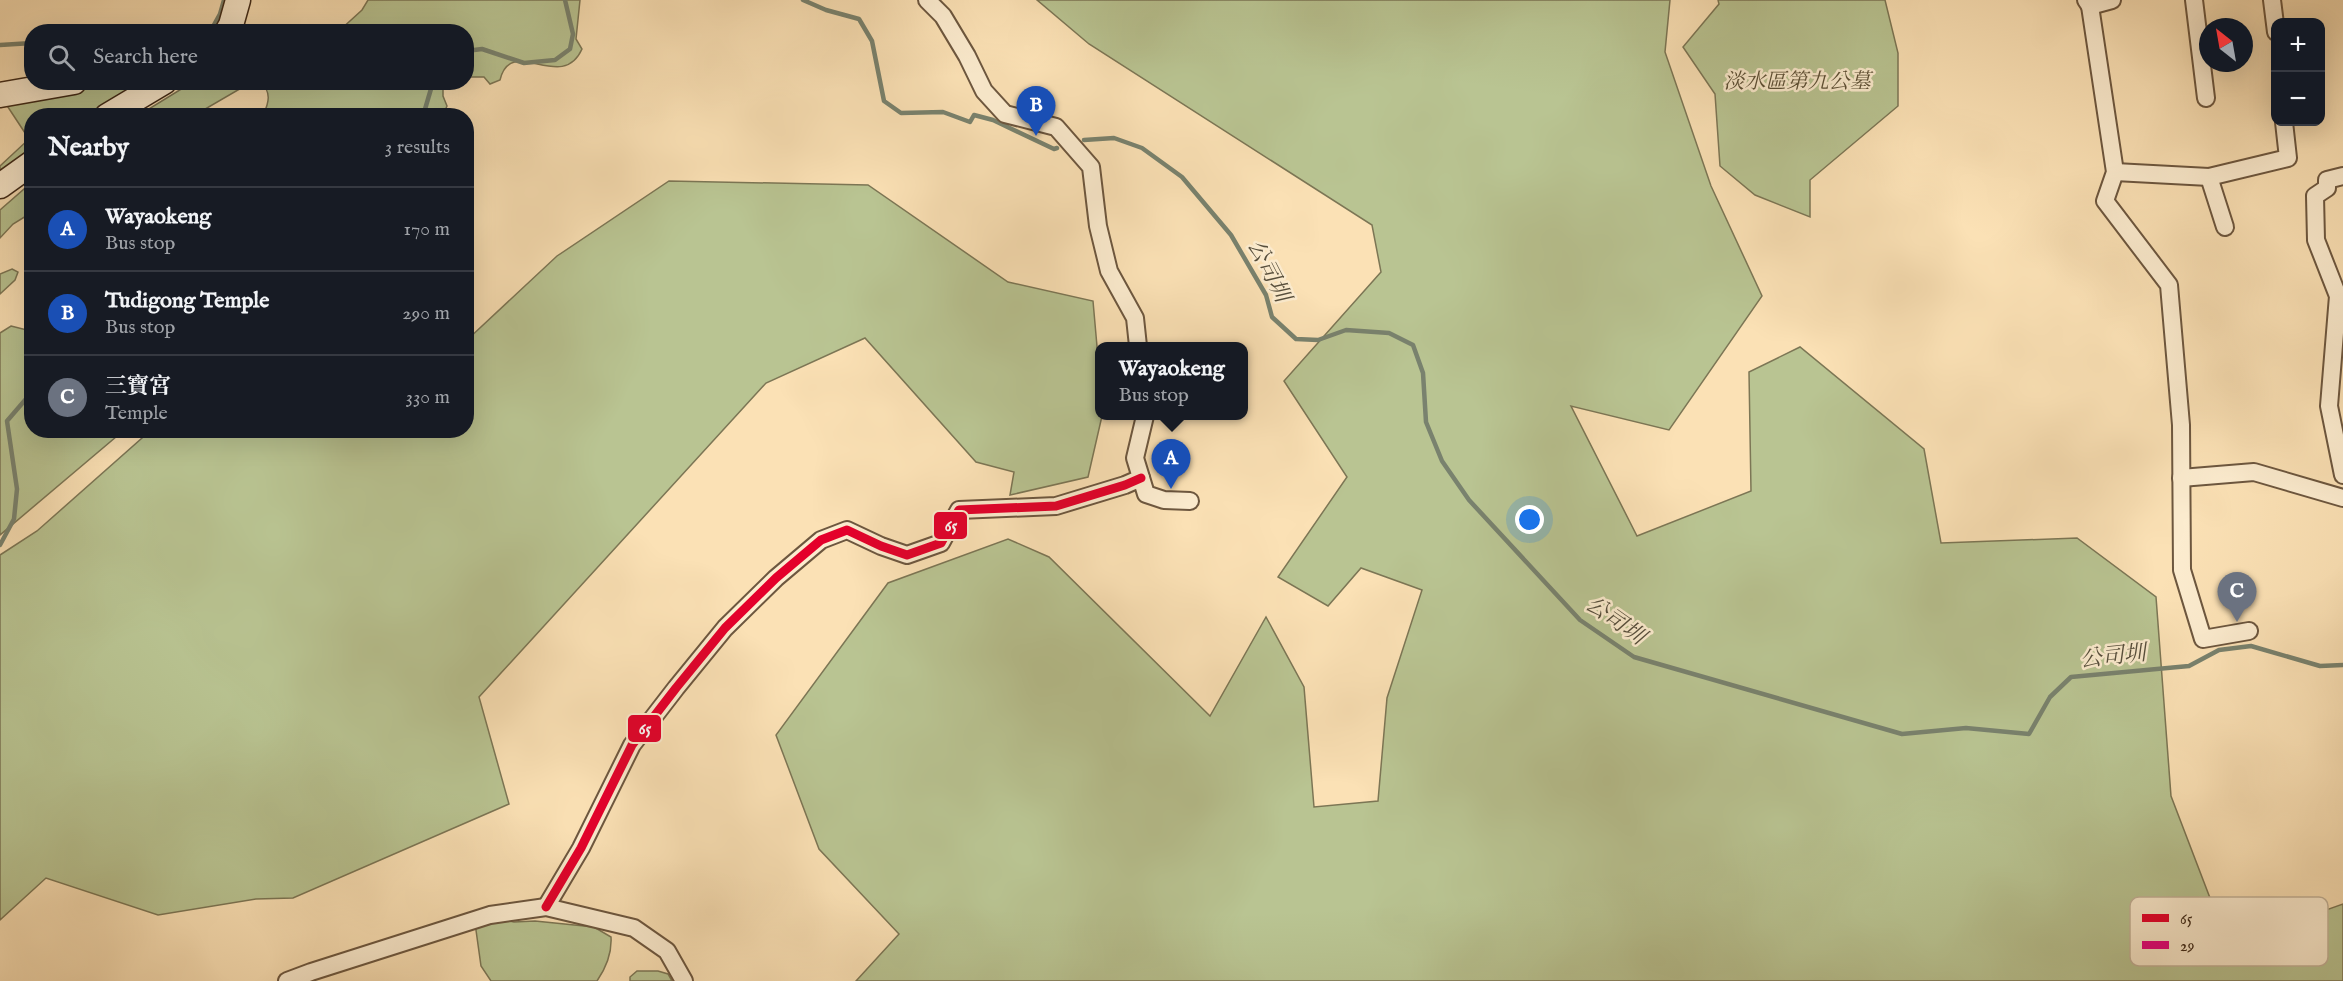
<!DOCTYPE html>
<html lang="en">
<head>
<meta charset="utf-8">
<style>
  :root { --surface:#171b24; --page:#20242c; --text:#f1f3f6; --muted:#9ea1a6; --line:#363941; --accent:#c59692 }
  body { margin:0; font-family:"IM FELL English","Noto Serif TC",serif; background:var(--page); color:var(--text) }
  .controls { position:absolute; right:18px; top:18px; display:grid; overflow:hidden; border-radius:12px; box-shadow:0 6px 24px #0002 }
  .controls button { width:54px; height:54px; display:grid; place-items:center; padding:0; border:0; border-bottom:2px solid var(--line); background:var(--surface); color:var(--text); font:30px sans-serif }
  .compass { position:absolute; left:2199px; top:18px; width:54px; height:54px; border-radius:50%; background:var(--surface); box-shadow:0 6px 24px #0002; rotate:329deg }
  .you { position:absolute; left:1530px; top:520px; width:21px; height:21px; margin:-15px; border:4px solid #fff; border-radius:50%; background:#1a73e8; box-shadow:0 0 0 9px #1a73e833 }
  .badge { display:grid; place-items:center; width:39px; height:39px; border-radius:50%; background:var(--accent); color:#fff; font-size:20px; font-weight:700 }
  .pin { position:absolute; translate:-50% -50px; filter:drop-shadow(0 2px 3px #0008) }
  .pin::after { content:''; position:absolute; top:32px; width:21px; height:18px; background:inherit; clip-path:polygon(0 0,100% 0,50% 100%) }
  .popup { position:absolute; left:1095px; top:342px; width:153px; height:78px; box-sizing:border-box; display:grid; place-content:center; border-radius:12px; background:var(--surface); filter:drop-shadow(0 2px 4px #0005); font-size:20px; white-space:nowrap; color:var(--muted) }
  .popup b { font-size:22px; color:var(--text) }
  .popup::after { content:''; position:absolute; left:50%; top:100%; margin-left:-12px; border:12px solid transparent; border-top-color:var(--surface) }
  .list { margin:0; padding:0; list-style:none }
  h2 { display:flex; justify-content:space-between; align-items:center; height:78px; margin:0; padding:0 24px; font-size:26px }
  h2 small { font-size:20px; font-weight:400; color:var(--muted) }
  .list li { display:grid; grid-template-columns:39px 1fr auto; gap:18px; align-items:center; box-sizing:border-box; height:84px; padding:0 24px; border-top:2px solid var(--line) }
  .list b { display:block; font-size:22px; white-space:nowrap }
  .list p { margin:0; font-size:20px; white-space:nowrap; color:var(--muted) }
  .list em { font-size:20px; font-style:normal; color:var(--muted) }
  .icon { flex:none; width:33px; height:33px; fill:none; stroke:currentColor; stroke-width:2; stroke-linecap:round; stroke-linejoin:round }
  .map { position:relative; flex:none; width:2343px; height:981px; overflow:hidden }
  .search { position:absolute; background:var(--surface); box-shadow:0 6px 24px #0002; left:24px; top:24px; width:450px; height:66px; display:flex; align-items:center; gap:15px; box-sizing:border-box; padding:0 21px; border-radius:24px; color:var(--muted); font-size:22px }
  .panel { position:absolute; background:var(--surface); box-shadow:0 6px 24px #0002; left:24px; top:108px; width:450px; height:330px; border-radius:24px }
  .map>svg:first-child { display:block }
</style>
</head>
<body>
<div class="map">
<svg width="2343" height="981" viewBox="0 0 2343 981">
  <rect width="100%" height="100%" fill="#fbe1b5"/>
  <filter id="stains"><feTurbulence type="fractalNoise" baseFrequency=".00333" numOctaves="4"/><feColorMatrix values="0 0 0 0 .2 0 0 0 0 .09 0 0 0 0 .02 0 0 0 .5 -.17"/></filter>
  <radialGradient id="worn" r=".72"><stop offset=".6" stop-color="#630" stop-opacity="0"/><stop offset="1" stop-color="#630" stop-opacity=".3"/></radialGradient>
  <g fill="#b9c492" stroke="#7c7655" stroke-width="1.5">
    <path d="M368,0h212l-4,39 6,10c-20,45 -71,-15 -82,31l-10,4 -6,-7h-17l-1,-45 -127,-1 23,-21z"/>
    <polygon points="1037,0 1670,0 1665,52 1711,186 1762,296 1669,430 1571,406 1637,536 1751,491 1749,372 1800,347 1924,449 1941,543 2077,538 2156,597 2171,796 2228,945 2343,904 2343,981 856,981 899,934 819,849 776,735 888,583 1008,539 1049,557 1210,716 1266,617 1304,687 1314,807 1378,801 1387,698 1422,590 1361,568 1328,606 1278,577 1347,477 1284,381 1381,272 1372,225 1089,44"/>
    <polygon points="1718,0 1885,0 1898,53 1898,106 1810,180 1810,217 1755,195 1720,166 1715,94 1683,47 1719,4"/>
    <polygon points="109,83 156,83 99,115 32,116 31,154 0,179 0,166 29,139 2,98"/>
    <polygon points="191,83 250,83 195,115 139,115"/>
    <path d="M260,83h187l-4,2v11l4,10 -4,9h-180c6,-12 9,-24 -3,-32z"/>
    <polygon points="669,181 868,185 1008,282 1093,301 1099,369 1099,416 1102,416 1088,477 1010,495 1014,472 976,462 865,338 766,383 479,697 509,804 293,898 256,899 158,915 46,878 0,920 0,555 37,531 150,431 466,430 467,340 557,256"/>
    <polygon points="31,183 31,213 13,224 0,238 0,210"/>
    <polygon points="12,269 18,272 15,280 0,294 0,274"/>
    <polygon points="11,326 31,331 32,430 123,431 0,535 0,333"/>
    <path d="M493,918l21,4 21,-1 59,6 17,10c1,16 -5,31 -14,44h-106l-10,-15 -6,-43z"/>
    <polygon points="637,971 658,971 668,974 672,981 630,981 630,977"/>
  </g>
  <g fill="none" stroke-linecap="round" stroke-linejoin="round">
    <g stroke="#79826e" stroke-width="4.5">
      <polyline points="803,0 826,10 859,19 872,41 884,101 901,113 943,112 970,122 974,115 993,120 1054,149 1057,148"/>
      <polyline points="210,32 220,14 224,0"/>
      <polyline points="0,45 32,43"/>
      <polyline points="466,51 482,49 524,63 555,60 570,49 573,34 565,0"/>
      <polyline points="423,116 433,82"/>
      <polyline points="1084,140 1114,138 1142,148 1182,177 1231,235 1266,295 1272,317 1296,339 1318,340 1346,330 1389,333 1413,345 1423,373 1426,422 1442,461 1469,500 1580,620 1634,657 1902,734 1966,728 2029,734 2050,697 2071,677 2189,666 2219,650 2251,646 2320,666 2343,665"/>
      <polyline points="0,545 14,519 17,489 7,421 32,392"/>
    </g>
    <defs>
      <g id="street">
        <polyline points="927,0 943,16 967,56 984,91 1005,114 1056,127 1091,167 1098,226 1109,271 1135,318 1138,346"/>
        <polyline points="2086,0 2090,6 2112,0"/>
        <polyline points="2194,0 2206,98"/>
        <polyline points="2272,0 2276,32"/>
        <polyline points="2090,6 2115,172 2105,201 2169,285 2181,425 2182,570 2203,639 2249,631"/>
        <polyline points="2115,172 2209,177 2288,158 2284,122"/>
        <polyline points="2343,176 2327,180 2327,188 2315,196 2316,240 2338,296 2329,406 2343,475"/>
        <polyline points="2209,177 2225,227"/>
        <polyline points="1145,416 1135,458 1146,494 1164,500 1190,501"/>
        <polyline points="2181,478 2254,472 2343,498"/>
        <polyline points="546,907 581,848 632,745 676,688 725,628 776,578 821,540 847,530 881,546 907,555 941,543 959,510 1056,506 1125,485 1141,478"/>
        <polyline points="287,981 311,972 490,915 546,907 634,928 667,951 684,981"/>
      </g>
      <g id="secondary">
        <polyline points="227,32 231,25 238,0"/>
        <polyline points="0,95 74,82"/>
        <polyline points="107,116 164,82"/>
        <polyline points="0,186 32,163"/>
      </g>
    </defs>
    <use href="#street" stroke="#6d573f" stroke-width="20"/>
    <use href="#secondary" stroke="#3e2918" stroke-width="27"/>
    <use href="#street" stroke="#fceccf" stroke-width="16"/>
    <use href="#secondary" stroke="#fceccf" stroke-width="24"/>
    <defs>
      <polyline id="bus-1" points="546,907 581,848 632,745 676,688 725,628 776,578 821,540 847,530 881,546 907,555 941,543 959,510 1056,506 1125,485 1141,478"/>
    </defs>
    <use href="#bus-1" stroke="#fceccf" stroke-width="14"/>
    <use href="#bus-1" stroke="#e4002b" stroke-width="9"/>
  </g>
  <g text-anchor="middle" dominant-baseline="central" stroke-width="5" stroke-linejoin="round" paint-order="stroke">
    <g font-size="21" font-style="italic" fill="#5d5036" stroke="#fceccf">
      <text x="1797" y="82">淡水區第九公墓</text>
    </g>
    <g font-size="22" font-style="italic" fill="#564e3c" stroke="#fceccf">
      <text transform="translate(1268 271) rotate(63)">公司圳</text>
      <text transform="translate(1615 621) rotate(35)">公司圳</text>
      <text transform="translate(2113 657) rotate(-6)">公司圳</text>
    </g>
  </g>
  <rect x="2130" y="897" width="198" height="69" rx="9" fill="#fceccf" stroke="#c3b298" stroke-width="1.5"/>
  <rect x="2142" y="914" width="27" height="8" fill="#e4002b"/>
  <rect x="2142" y="941" width="27" height="8" fill="#e5007d"/>
  <g font-size="16" fill="#3e2918">
    <text x="2180" y="924">65</text>
    <text x="2180" y="951">29</text>
  </g>
  <g stroke="#fceccf" stroke-width="2">
    <rect x="933" y="511" width="35" height="29" rx="6" fill="#e4002b"/>
    <rect x="627" y="714" width="35" height="29" rx="6" fill="#e4002b"/>
  </g>
  <g font-size="16" text-anchor="middle" font-weight="bold" fill="#fff">
    <text x="951" y="531">65</text>
    <text x="645" y="734">65</text>
  </g>
  <rect width="100%" height="100%" filter="url(#stains)"/>
  <rect width="100%" height="100%" fill="url(#worn)"/>
</svg>
<div class="controls">
<button>+</button>
<button>−</button>
</div>
<svg class="compass" viewBox="-18 -18 36 36"><path d="M0-13l5 13h-10z" fill="#e53935"/><path d="M0 13l5-13h-10z" fill="#9ea1a6"/></svg>
<div class="you"></div>
<div class="pin badge" style="left:1171px;top:489px;background:#1a4fb4">A</div>
<div class="popup"><b>Wayaokeng</b>Bus stop</div>
<div class="pin badge" style="left:1036px;top:136px;background:#1a4fb4">B</div>
<div class="pin badge" style="left:2237px;top:622px;background:#6b7280">C</div>
<div class="search"><svg class="icon" aria-label="search" viewBox="0 0 24 24"><circle cx="10" cy="10" r="6"/><path d="M15 15l6 6"/></svg>Search here</div>
<section class="panel">
<h2>Nearby<small>3 results</small></h2>
<ul class="list">
<li><span class="badge" style="background:#1a4fb4">A</span><div><b>Wayaokeng</b><p>Bus stop</p></div><em>170 m</em></li>
<li><span class="badge" style="background:#1a4fb4">B</span><div><b>Tudigong Temple</b><p>Bus stop</p></div><em>290 m</em></li>
<li><span class="badge" style="background:#6b7280">C</span><div><b>三寶宮</b><p>Temple</p></div><em>330 m</em></li>
</ul>
</section>
</div>
</body>
</html>
